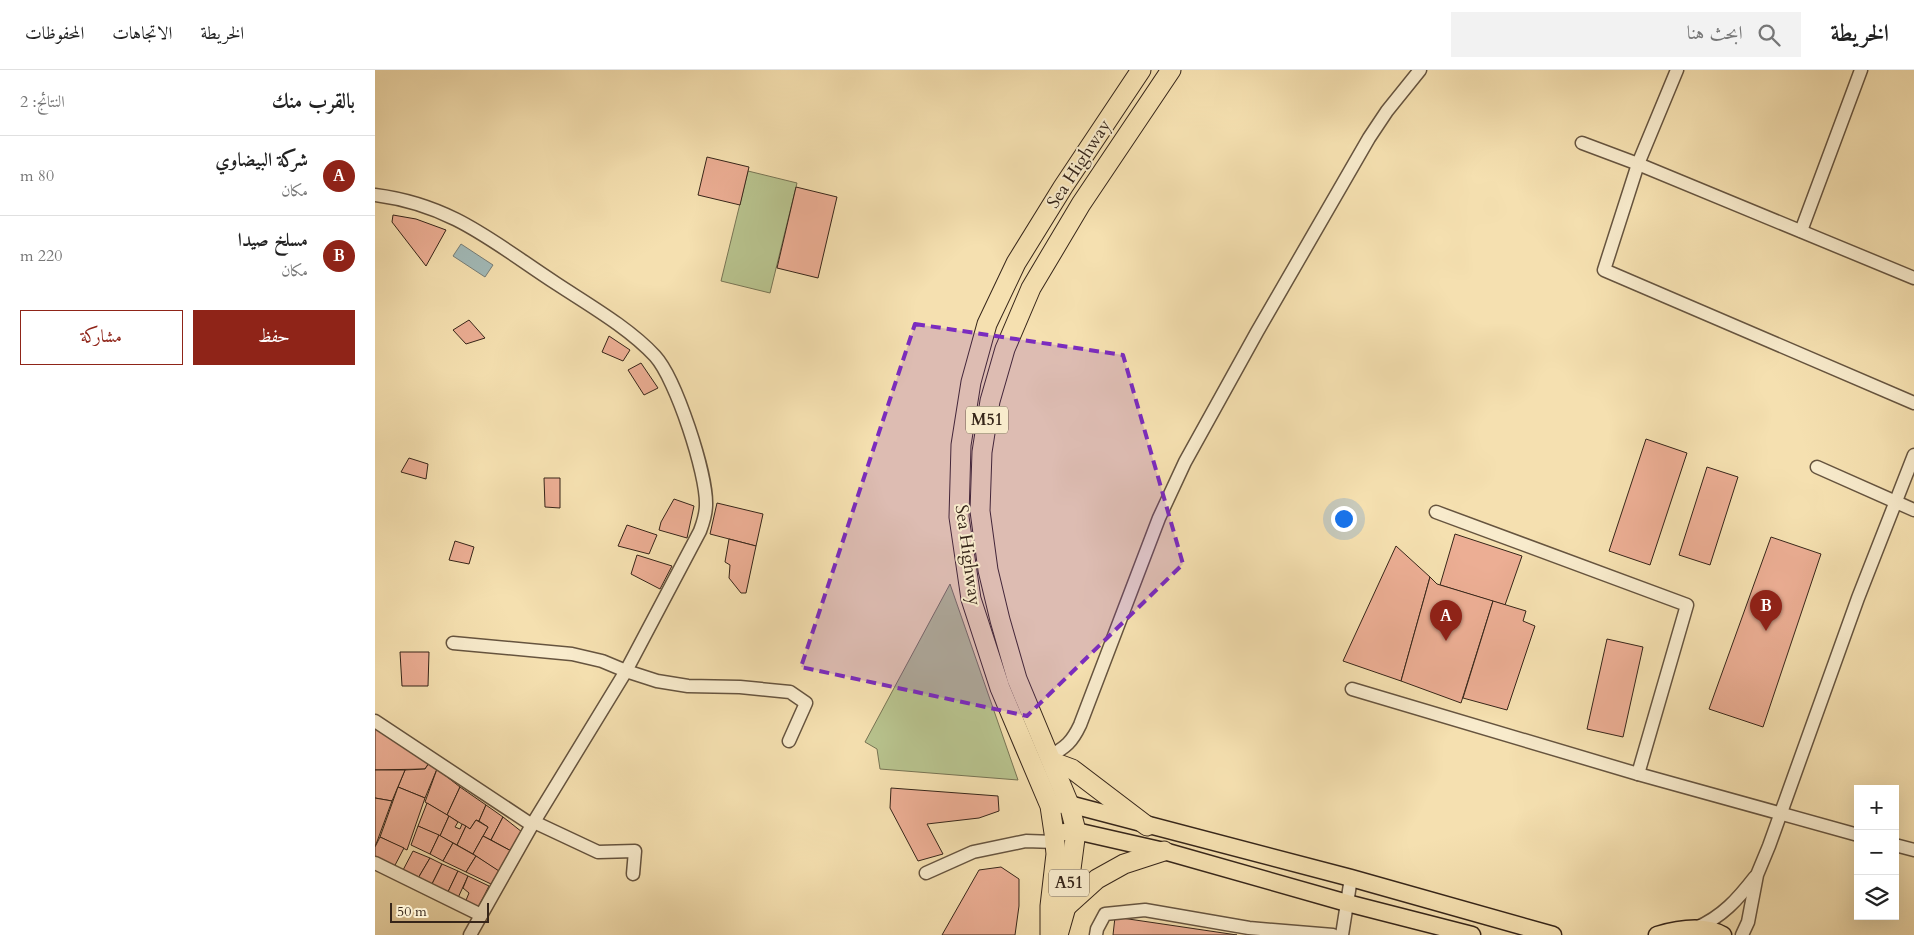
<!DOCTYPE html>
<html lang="ar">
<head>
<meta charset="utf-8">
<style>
  :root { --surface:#fff; --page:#f2f2f2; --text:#222; --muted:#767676; --line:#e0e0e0; --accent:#8f2418 }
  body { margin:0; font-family:Cardo,Amiri,serif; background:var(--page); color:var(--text); direction:rtl }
  .controls { position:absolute; right:15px; bottom:15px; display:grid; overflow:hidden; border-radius:0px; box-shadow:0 5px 20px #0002 }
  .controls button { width:45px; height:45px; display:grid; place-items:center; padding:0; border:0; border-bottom:1px solid var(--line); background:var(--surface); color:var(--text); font:25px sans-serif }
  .scale { position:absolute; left:15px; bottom:12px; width:99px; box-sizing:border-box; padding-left:5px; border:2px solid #362519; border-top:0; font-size:14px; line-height:18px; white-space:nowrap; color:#362519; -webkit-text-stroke:4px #f8ebcc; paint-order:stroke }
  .you { position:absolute; left:968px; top:448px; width:18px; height:18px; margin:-12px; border:4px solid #fff; border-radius:50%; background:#1a73e8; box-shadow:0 0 0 8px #1a73e833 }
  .badge { display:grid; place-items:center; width:32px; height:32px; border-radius:50%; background:var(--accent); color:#fff; font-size:16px; font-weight:700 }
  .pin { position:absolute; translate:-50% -41px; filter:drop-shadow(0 1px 2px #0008) }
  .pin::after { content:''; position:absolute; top:26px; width:18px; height:15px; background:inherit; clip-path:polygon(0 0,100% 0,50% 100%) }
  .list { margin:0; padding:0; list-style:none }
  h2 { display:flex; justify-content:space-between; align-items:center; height:65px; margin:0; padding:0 20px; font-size:21px }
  h2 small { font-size:16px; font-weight:400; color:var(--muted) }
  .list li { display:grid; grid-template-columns:32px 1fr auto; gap:15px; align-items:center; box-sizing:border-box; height:80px; padding:0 20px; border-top:1px solid var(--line) }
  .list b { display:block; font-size:19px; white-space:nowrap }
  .list p { margin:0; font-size:16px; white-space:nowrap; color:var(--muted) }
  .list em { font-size:16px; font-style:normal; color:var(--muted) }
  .actions { display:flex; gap:10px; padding:15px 20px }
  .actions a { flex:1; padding:11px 0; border:1px solid var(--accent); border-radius:0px; text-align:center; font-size:18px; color:var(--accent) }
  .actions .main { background:var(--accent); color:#fff }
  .icon { flex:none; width:28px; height:28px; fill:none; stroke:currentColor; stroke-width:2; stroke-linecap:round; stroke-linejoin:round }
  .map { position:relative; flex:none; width:1539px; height:865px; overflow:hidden; direction:ltr }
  header { display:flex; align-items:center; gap:30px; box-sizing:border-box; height:70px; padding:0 25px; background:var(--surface); border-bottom:1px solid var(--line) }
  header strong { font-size:24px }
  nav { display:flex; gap:28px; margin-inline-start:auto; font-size:18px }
  .search { width:350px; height:45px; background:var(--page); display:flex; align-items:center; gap:12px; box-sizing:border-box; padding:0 18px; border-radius:0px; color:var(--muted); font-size:19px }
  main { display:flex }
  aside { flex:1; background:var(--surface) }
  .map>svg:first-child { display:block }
</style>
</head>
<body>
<header>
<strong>الخريطة</strong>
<div class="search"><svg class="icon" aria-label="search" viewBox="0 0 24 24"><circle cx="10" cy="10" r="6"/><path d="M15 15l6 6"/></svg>ابحث هنا</div>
<nav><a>الخريطة</a><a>الاتجاهات</a><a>المحفوظات</a></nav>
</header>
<main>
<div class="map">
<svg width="1539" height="865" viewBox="0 0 1539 865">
  <rect width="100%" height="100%" fill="#f5e0b0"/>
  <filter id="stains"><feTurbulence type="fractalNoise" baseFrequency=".004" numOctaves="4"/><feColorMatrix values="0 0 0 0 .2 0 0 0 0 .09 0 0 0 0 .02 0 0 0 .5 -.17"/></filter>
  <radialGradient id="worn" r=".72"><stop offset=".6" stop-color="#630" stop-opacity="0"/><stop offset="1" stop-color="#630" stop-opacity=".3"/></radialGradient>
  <g fill="#b8c38e" stroke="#777454">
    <polygon points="373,101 422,113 395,223 346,211"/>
    <polygon points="575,514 643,710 505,699 502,679 490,672"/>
  </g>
  <polygon fill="#a2bab8" stroke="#777e78" points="86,174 118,195 110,207 78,186"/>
  <g fill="#ecae94" stroke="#362519">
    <polygon points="332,87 374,97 365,135 323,125"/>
    <polygon points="421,117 462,127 443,208 402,198"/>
    <polygon points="18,145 41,149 71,160 51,196 17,152"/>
    <polygon points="94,250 110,268 91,274 78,260"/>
    <polygon points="234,266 255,280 248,291 227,282"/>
    <polygon points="266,293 283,318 269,325 253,300"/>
    <polygon points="1271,369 1312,383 1275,495 1234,481"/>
    <polygon points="34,388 53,394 51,409 26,402"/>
    <polygon points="1332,397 1363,407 1335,495 1304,485"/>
    <polygon points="169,408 185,408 185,438 170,437"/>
    <polygon points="299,429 319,436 312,468 284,460 286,452"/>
    <polygon points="342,433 388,444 381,476 335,464"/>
    <polygon points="252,455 282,465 274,484 243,476"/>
    <polygon points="1080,464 1147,486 1130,535 1065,515"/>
    <polygon points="1396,467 1446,484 1388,657 1334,639"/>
    <polygon points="354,469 381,476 371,523 366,523 354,508 355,495 350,492"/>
    <polygon points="80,471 99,477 94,494 74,490"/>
    <polygon points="1021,476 1055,507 1026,611 968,591"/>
    <polygon points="262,485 297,496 285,519 256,504"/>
    <polygon points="1055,507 1062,514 1118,531 1086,633 1026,611"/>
    <polygon points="1118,531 1151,541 1148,551 1160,556 1132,640 1088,628"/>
    <polygon points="1232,569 1268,577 1248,667 1212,659"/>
    <polygon points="25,582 54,582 53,616 27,616"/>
    <polygon points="0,657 54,693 50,699 0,700"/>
    <polygon points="54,693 62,699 50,728 23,717 30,700 50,699"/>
    <polygon points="62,699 85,717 72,745 50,732"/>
    <polygon points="0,700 30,700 17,731 0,728"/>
    <polygon points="23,717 50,728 32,780 5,767"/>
    <polygon points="85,717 111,735 104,751 101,750 95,759 72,745"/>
    <polygon points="516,718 623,726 624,741 604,748 552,754 568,784 543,791 515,738"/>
    <polygon points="0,728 17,731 0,777"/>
    <polygon points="52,733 74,746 65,766 43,756"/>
    <polygon points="111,735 128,747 116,770 108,766 113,757 104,751"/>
    <polygon points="74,746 83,752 80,757 85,759 87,754 91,756 82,775 65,766"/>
    <polygon points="128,747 147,762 138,782 116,770"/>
    <polygon points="101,750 113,757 98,784 82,775 91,756 95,759"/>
    <polygon points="43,756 64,765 55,784 36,775"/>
    <polygon points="64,765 78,773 68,791 55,784"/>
    <polygon points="108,766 138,782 126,803 98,784"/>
    <polygon points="5,767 29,778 18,799 0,790 0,777"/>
    <polygon points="78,773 101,786 91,802 68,791"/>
    <polygon points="38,781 55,788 42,810 27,802"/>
    <polygon points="101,786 124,801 116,814 91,802"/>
    <polygon points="55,788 67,794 55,818 42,810"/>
    <polygon points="67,794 83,801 71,826 55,818"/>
    <polygon points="626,797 644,809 644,836 640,865 567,865 604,800"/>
    <polygon points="83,801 93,806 82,830 71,826"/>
    <polygon points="93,806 114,816 102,840 89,835 94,823 88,818"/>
    <polygon points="740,847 862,865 738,865"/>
  </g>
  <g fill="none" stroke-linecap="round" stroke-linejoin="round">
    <defs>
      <g id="minor">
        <polyline points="1302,0 1263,94 1229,200 1539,333"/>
        <polyline points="1207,73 1263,94 1539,208"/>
        <path d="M0,125c78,10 119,48 182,89 32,21 72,44 98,72 21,23 52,118 51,149 0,9 -3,18 -6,26l-74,140 -94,154 -62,110"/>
        <polyline points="1426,161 1486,0"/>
        <polyline points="1442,397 1539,440"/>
        <polyline points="1061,442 1312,535 1263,704"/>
        <polyline points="78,573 197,584 227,591 251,601 282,611 313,616 365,617 415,622 431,633 414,671"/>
        <polyline points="977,619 1263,704 1483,765"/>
        <polyline points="0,651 157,755"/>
        <path d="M675,686c16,-9 22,-14 30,-31l79,-207 26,-56 72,-130 112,-194 18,-27 33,-41"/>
        <polyline points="159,752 223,782 260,781 258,804"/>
        <polyline points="1520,775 1539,780"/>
        <polyline points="0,793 106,845"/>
        <polyline points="551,803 598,782 651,771 680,772"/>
        <path d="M1321,858c26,-11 42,-29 59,-51"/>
        <polyline points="721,865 722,859 730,844 770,840 874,858 958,865"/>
        <polyline points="967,865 976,808"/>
        <polyline points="1367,865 1373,852 1382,805 1394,776 1483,528 1539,385"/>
      </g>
      <g id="major">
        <polyline points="683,735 694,734 976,808 1178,865"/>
        <polyline points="679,763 701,761 789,781 972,833 1097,865"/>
        <path d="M1282,865c20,-6 46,-11 66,0"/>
      </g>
      <g id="highway">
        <polyline points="678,692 697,699 772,756"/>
        <polyline points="691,837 722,809 749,794 789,781"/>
        <polyline points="675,865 675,836 681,784 679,763 675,736 625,618 596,529 584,447 586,375 596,312 612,254 641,193 688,117 766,0"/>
        <polyline points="683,865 691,837 701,761 694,734 642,609 625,550 613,500 605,441 607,382 615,331 630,279 656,218 706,134 796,0"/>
      </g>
    </defs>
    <use href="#minor" stroke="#66543f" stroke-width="15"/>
    <use href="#major" stroke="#362519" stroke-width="19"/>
    <use href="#highway" stroke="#362519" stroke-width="21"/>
    <use href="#minor" stroke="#f8ebcc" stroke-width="12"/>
    <use href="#major" stroke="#f5e0b0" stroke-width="16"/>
    <use href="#highway" stroke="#f5e0b0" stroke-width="19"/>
  </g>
  <path fill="#7b2cbf" fill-opacity="0.2" stroke="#7b2cbf" stroke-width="4" stroke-dasharray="10 6" stroke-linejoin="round" d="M540,254l208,31 60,209 -156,152 -226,-49z"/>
  <g text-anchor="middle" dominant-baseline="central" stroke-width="4" stroke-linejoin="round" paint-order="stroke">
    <g fill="#f8ebcc" stroke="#70604f" stroke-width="1">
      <rect x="591" y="336.5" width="42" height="27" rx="4"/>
      <rect x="674" y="799.5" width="40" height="27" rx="4"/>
    </g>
    <g font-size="16" font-weight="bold" fill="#362519">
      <text x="612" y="350">M51</text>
      <text x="694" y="813">A51</text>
    </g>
    <g font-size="18" fill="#362519" stroke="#f8ebcc">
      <text transform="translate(704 94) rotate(-57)">Sea Highway</text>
      <text transform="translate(593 485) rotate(82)">Sea Highway</text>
    </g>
  </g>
  <rect width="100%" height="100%" filter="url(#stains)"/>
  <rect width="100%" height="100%" fill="url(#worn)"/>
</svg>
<div class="controls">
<button>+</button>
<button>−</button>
<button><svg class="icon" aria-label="layers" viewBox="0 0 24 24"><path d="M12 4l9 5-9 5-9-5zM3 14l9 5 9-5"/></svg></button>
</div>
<div class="scale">50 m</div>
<div class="you"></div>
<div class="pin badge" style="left:1071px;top:571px">A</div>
<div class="pin badge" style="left:1391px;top:561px">B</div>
</div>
<aside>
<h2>بالقرب منك<small>النتائج: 2</small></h2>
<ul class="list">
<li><span class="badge">A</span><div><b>شركة البيضاوي</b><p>مكان</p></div><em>80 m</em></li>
<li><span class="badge">B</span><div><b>مسلخ صيدا</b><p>مكان</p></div><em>220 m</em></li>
</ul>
<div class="actions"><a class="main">حفظ</a><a>مشاركة</a></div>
</aside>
</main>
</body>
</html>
